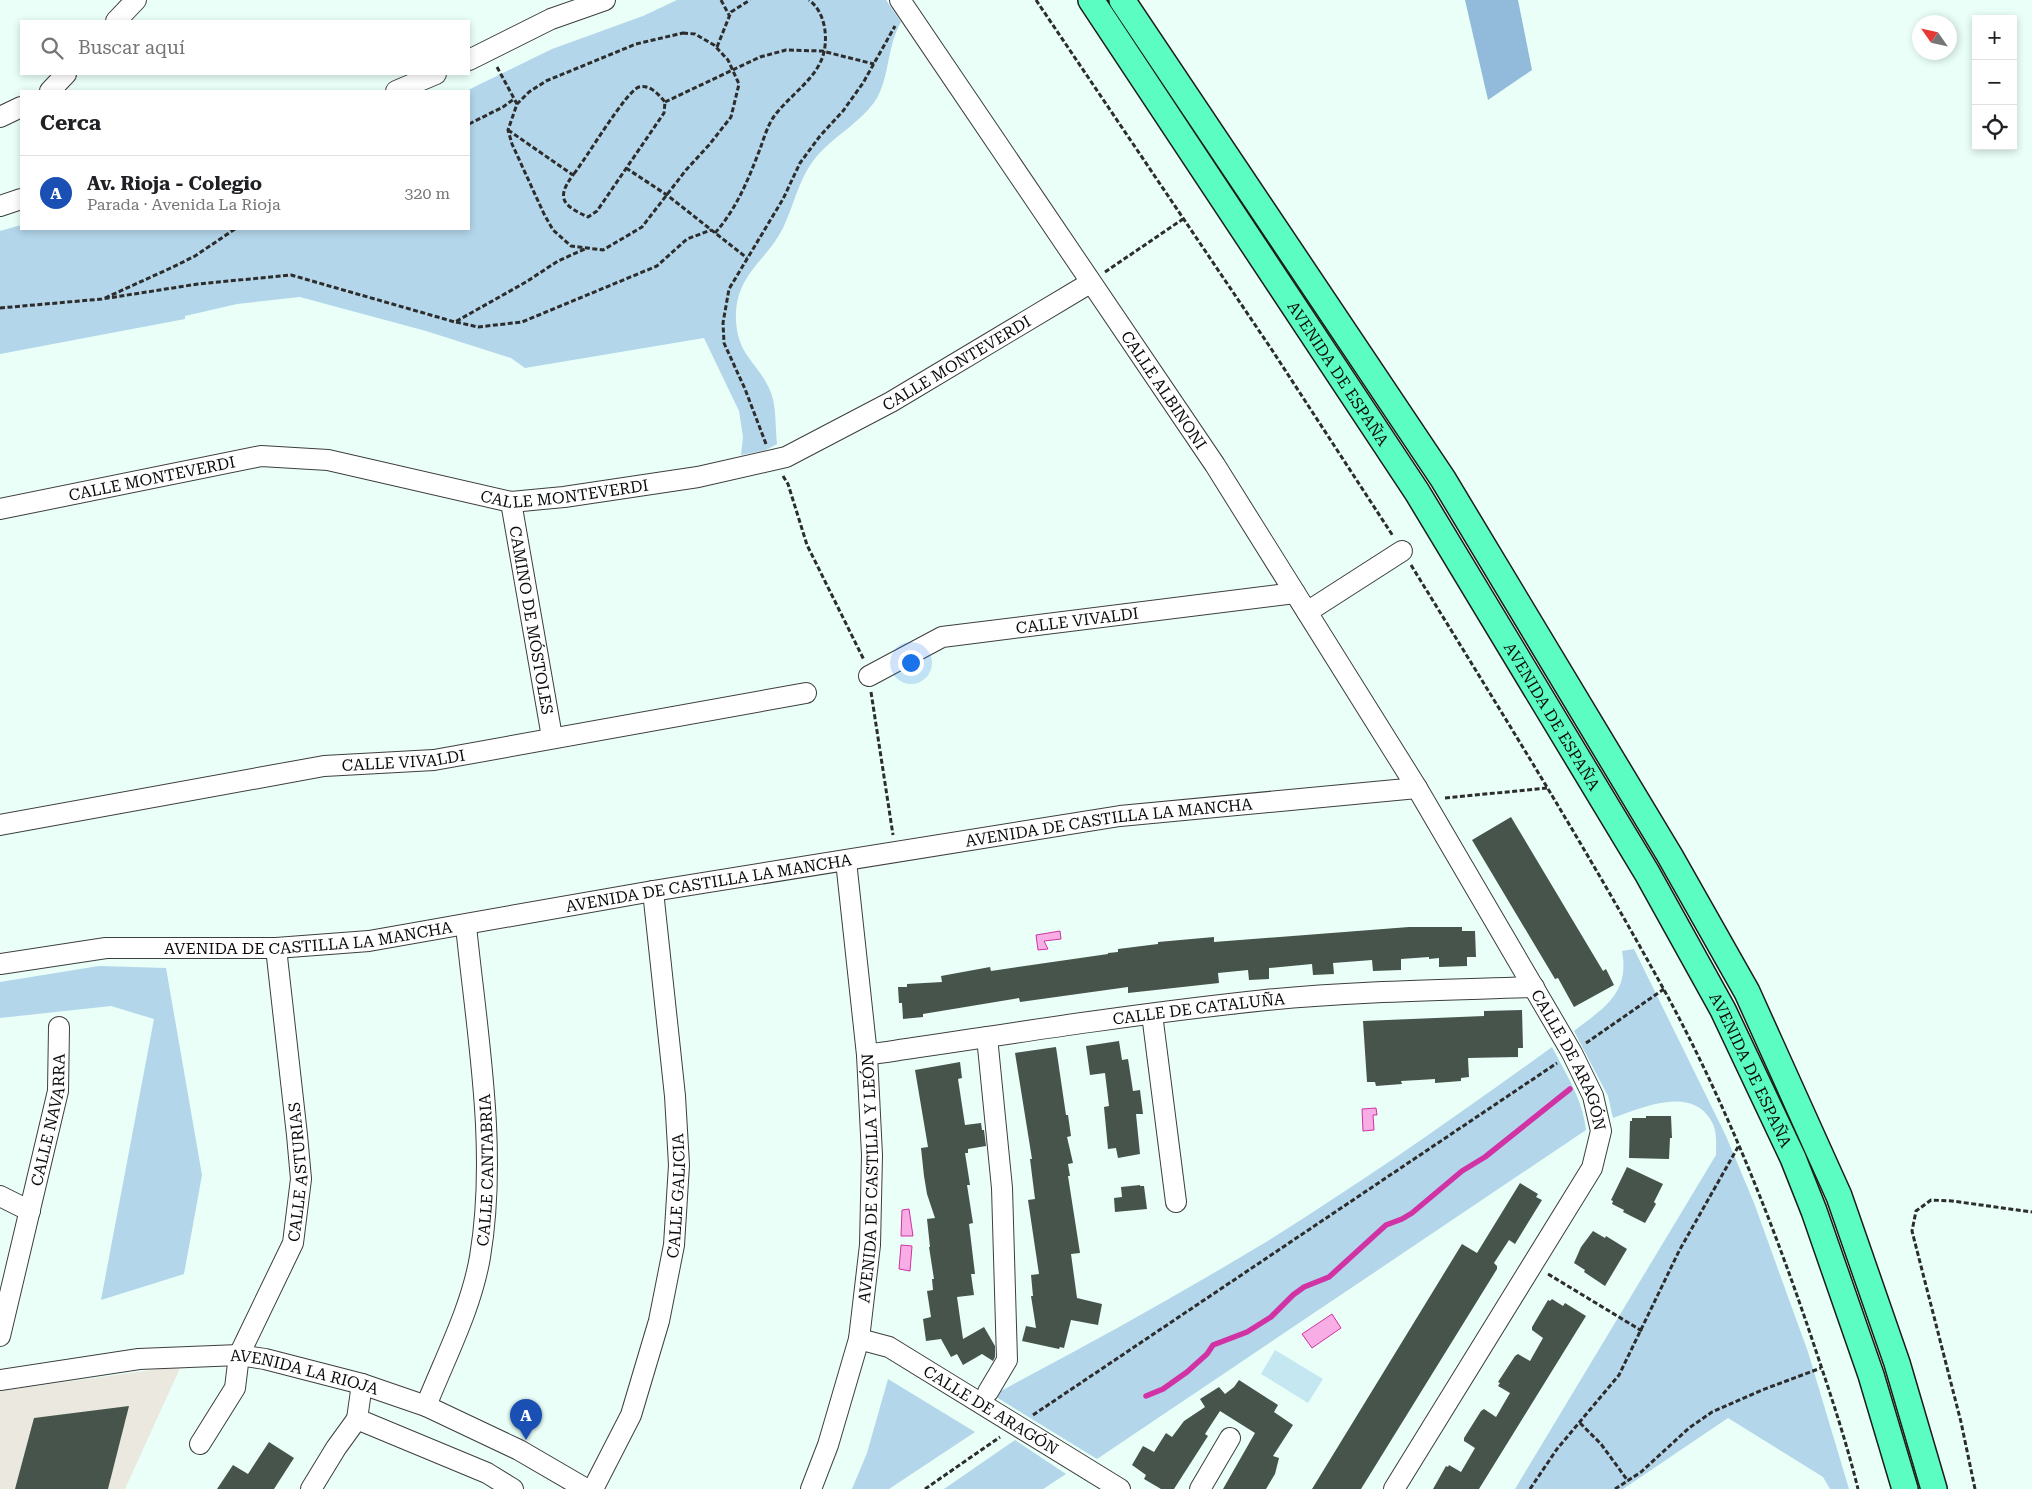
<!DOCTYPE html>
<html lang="es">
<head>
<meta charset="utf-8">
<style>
  :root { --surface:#fff; --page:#f6f6f6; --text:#202124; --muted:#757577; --line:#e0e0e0; --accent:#0f766e }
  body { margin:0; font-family:"Roboto Serif",serif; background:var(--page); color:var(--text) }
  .controls { position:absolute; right:15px; top:15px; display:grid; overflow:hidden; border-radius:0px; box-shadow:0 2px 8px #0003 }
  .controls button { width:45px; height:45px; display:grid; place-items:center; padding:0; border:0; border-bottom:1px solid var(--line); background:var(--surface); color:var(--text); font:25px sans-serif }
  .compass { position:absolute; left:1912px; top:15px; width:45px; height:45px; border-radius:50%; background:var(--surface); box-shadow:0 2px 8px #0003; rotate:304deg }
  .you { position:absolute; left:910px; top:662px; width:18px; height:18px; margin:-12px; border:4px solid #fff; border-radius:50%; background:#1a73e8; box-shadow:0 0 0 8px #1a73e833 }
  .badge { display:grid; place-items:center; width:32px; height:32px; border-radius:50%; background:var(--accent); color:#fff; font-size:16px; font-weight:700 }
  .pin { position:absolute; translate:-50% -41px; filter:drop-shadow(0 1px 2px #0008) }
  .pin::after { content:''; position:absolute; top:26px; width:18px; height:15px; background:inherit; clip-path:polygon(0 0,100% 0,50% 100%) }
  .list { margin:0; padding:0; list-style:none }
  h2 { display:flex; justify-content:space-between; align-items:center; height:65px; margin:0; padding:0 20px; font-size:21px }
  h2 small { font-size:16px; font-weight:400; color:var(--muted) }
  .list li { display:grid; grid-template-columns:32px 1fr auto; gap:15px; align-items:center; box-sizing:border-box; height:75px; padding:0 20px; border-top:1px solid var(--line) }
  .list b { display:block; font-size:19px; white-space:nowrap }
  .list p { margin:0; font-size:16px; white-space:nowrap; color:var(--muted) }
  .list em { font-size:16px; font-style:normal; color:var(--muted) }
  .icon { flex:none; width:28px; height:28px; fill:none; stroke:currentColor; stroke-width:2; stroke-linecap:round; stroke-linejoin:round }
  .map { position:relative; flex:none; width:2032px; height:1489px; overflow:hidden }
  .search { position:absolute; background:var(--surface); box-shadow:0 2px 8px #0003; left:20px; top:20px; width:450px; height:55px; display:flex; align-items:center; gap:12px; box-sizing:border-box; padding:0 18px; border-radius:0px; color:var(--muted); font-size:19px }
  .panel { position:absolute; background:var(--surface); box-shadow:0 2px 8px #0003; left:20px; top:90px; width:450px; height:140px; border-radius:0px }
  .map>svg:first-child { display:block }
</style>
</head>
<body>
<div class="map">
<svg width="2032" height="1489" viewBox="0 0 2032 1489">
  <rect width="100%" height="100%" fill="#e9fff8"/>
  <polygon fill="#ebe8df" points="181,1366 125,1489 0,1489 0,1391"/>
  <g fill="#b3d6ea">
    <path d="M677,0h209l15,22c-14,24 -11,52 -24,76 -15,24 -42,37 -60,58 -18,21 -22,47 -34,72 -17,34 -49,47 -47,93 2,34 20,40 33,67 8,16 6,39 8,56l-11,6 -25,5 2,-18 -4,-26 -35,-73 -179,30 -14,-10 -85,-27 -126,-34 -63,7 -52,12v3l-185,35v-123l21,-6v4h448v-138h-3l86,-42 91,-33z"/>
    <path d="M1634,949l92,187 28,67 54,149 41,137h-19l-7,-12 -95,-59 -105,71h-108l201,-334c0,-10 1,-22 -3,-31 -19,-40 -70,-17 -100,-6l-5,-22 -34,-65c30,-23 56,-38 48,-80z"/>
    <polygon points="99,966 166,968 202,1175 184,1274 101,1300 154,1019 111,1006 0,1018 0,982"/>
    <path d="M1552,1047c14,27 31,53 34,83l-489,329 -104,-64c91,-48 180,-97 268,-150 100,-62 196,-129 291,-198z"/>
    <polygon points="888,1379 975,1432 889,1489 852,1489 867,1453"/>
    <polygon points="1015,1440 1066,1474 1043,1489 944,1489"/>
  </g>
  <polygon fill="#92bbdb" points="1465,0 1518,0 1532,70 1488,100"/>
  <polygon fill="#c5e7f1" points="1275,1350 1323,1379 1308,1403 1261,1374"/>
  <g fill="#f8ade4" stroke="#d132a4">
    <polygon points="1060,931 1061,939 1044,941 1048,949 1038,950 1036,935"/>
    <polygon points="1376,1108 1377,1115 1373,1115 1374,1130 1363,1131 1362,1109"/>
    <polygon points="909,1209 913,1236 901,1236 902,1210"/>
    <polygon points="901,1245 912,1246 910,1271 899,1269"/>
    <polygon points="1332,1314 1341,1328 1312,1348 1302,1334"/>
  </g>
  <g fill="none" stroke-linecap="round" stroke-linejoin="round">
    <polyline stroke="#d132a4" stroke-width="5.5" points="1146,1396 1163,1389 1187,1372 1207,1354 1213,1345 1247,1332 1271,1317 1293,1295 1304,1287 1329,1277 1386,1225 1402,1219 1412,1213 1462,1171 1485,1157 1570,1089"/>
  </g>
  <g fill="#47544b">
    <polygon points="1511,817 1603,971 1606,969 1614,985 1574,1007 1558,978 1555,979 1472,840"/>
    <polygon points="1409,927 1462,927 1462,931 1475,931 1476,957 1467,957 1467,966 1439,967 1439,958 1429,959 1429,957 1401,959 1401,970 1373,971 1372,960 1333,963 1334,974 1313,975 1312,964 1269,968 1269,979 1249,980 1248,970 1218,973 1219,983 1128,993 1128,987 1020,1002 1019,998 923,1014 923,1017 903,1019 902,1003 899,1003 898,987 907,987 907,984 942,982 941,976 990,967 991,971 1108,954 1108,953 1118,952 1118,949 1158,944 1158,942 1214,937 1214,942"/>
    <polygon points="1522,1010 1523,1048 1518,1048 1518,1057 1468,1058 1469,1077 1461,1078 1461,1081 1435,1083 1435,1079 1419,1080 1401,1081 1402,1084 1376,1086 1375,1082 1367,1082 1363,1021 1484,1016 1484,1011"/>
    <polygon points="1119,1041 1122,1060 1128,1059 1133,1091 1140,1090 1143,1114 1136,1114 1140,1154 1118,1158 1116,1148 1108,1149 1104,1107 1109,1106 1105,1073 1090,1075 1086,1046"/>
    <polygon points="1056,1047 1066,1115 1068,1115 1071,1136 1067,1137 1073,1163 1068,1164 1070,1176 1068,1176 1080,1253 1071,1254 1077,1298 1102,1304 1098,1325 1071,1320 1064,1348 1060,1347 1059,1349 1022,1341 1026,1326 1036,1328 1031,1296 1033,1296 1031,1275 1039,1274 1028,1200 1035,1199 1030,1159 1032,1159 1015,1053"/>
    <polygon points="960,1062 962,1078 958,1079 965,1125 981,1123 982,1130 984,1130 986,1146 968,1149 968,1153 965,1153 970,1185 967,1185 973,1223 969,1224 975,1274 971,1274 974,1295 957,1297 963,1339 984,1327 995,1346 995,1357 993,1361 982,1354 963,1365 957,1354 951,1357 941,1339 926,1341 923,1319 931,1317 927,1291 933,1290 932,1279 934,1279 929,1247 930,1247 927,1219 935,1218 927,1194 924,1176 921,1148 928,1147 915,1070"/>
    <polygon points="1646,1116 1671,1116 1672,1138 1670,1138 1669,1159 1629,1158 1630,1121 1632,1121 1632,1118 1646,1118"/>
    <polygon points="1627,1167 1663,1184 1654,1202 1656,1204 1645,1223 1623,1212 1624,1210 1612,1204 1613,1201 1611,1200"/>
    <polygon points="1520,1183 1538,1194 1536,1197 1542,1200 1515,1244 1509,1240 1494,1263 1497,1266 1497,1269 1361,1489 1312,1489 1462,1244 1477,1253"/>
    <polygon points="1140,1185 1140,1186 1144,1186 1147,1209 1115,1212 1114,1198 1122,1197 1121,1187"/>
    <polygon points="1593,1231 1605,1238 1606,1236 1627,1249 1605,1286 1584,1272 1585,1270 1574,1263 1581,1247"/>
    <polygon points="1552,1299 1563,1306 1565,1303 1586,1316 1479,1489 1433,1489 1446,1466 1448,1467 1449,1465 1461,1472 1475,1448 1464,1441 1464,1438 1481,1411 1484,1409 1496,1417 1510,1393 1498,1386 1500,1383 1498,1382 1515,1356 1518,1354 1530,1361 1543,1338 1532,1330 1532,1327 1548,1300 1550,1301"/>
    <polygon points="1239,1380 1278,1405 1274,1412 1293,1425 1273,1456 1279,1458 1275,1474 1266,1489 1223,1489 1255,1433 1220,1411 1205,1434 1208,1436 1174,1489 1161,1489 1144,1479 1146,1475 1132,1465 1143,1446 1154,1452 1166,1433 1172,1437 1184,1421 1205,1407 1200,1399 1219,1387 1225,1394 1234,1387"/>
    <polygon points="129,1406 108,1489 15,1489 34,1418"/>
    <polygon points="269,1442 294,1458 274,1489 217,1489 233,1465 248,1474"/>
  </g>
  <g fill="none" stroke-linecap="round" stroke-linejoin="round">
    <defs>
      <g id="minor">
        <path id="s1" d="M900,0l315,465 202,323 155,265 21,43 8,35 -9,37 -198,321"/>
        <polyline points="116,21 136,0"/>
        <polyline points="469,60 551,19 605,0"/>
        <polyline points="50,91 66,74"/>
        <polyline points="396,91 436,74"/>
        <polyline points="0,117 21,107"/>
        <polyline points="0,206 21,199"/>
        <path id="s2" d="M511,502l41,235"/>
        <path id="s3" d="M0,509l261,-53 67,4 183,42 53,-5 134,-20 88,-20 105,-55 199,-119"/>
        <polyline points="1307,612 1402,551"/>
        <path id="s4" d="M869,676l73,-39 353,-44"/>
        <path id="s5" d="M0,825l324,-59 110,-6 372,-67"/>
        <path id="s6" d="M0,964l106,-16h170l93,-7 284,-50 467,-75 297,-28"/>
        <polyline points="1152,1014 1176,1202"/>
        <polyline points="987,1037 1002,1188 1007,1360 988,1392"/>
        <path id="s7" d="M867,1055c133,-20 266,-41 399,-55 89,-9 179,-10 268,-13"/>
        <polyline points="0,1196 30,1211"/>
        <path id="s8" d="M0,1336l58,-245 1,-64"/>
        <path id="s9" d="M859,1339l30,8 231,142"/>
        <path id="s10" d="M0,1380l139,-21 100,-4 26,4 97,25 64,22 93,44 67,39"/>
        <polyline points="362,1384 357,1419 487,1473 513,1489"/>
        <path id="s11" d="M426,1406c19,-48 45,-97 54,-149 18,-108 -3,-223 -14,-331"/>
        <path id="s12" d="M200,1444l35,-56 4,-33 54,-112 8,-64 -4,-44 -21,-187"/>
        <polyline points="311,1489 336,1448 357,1419"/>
        <path id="s13" d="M593,1489l38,-74 28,-94 15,-76 5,-80 -4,-69 -22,-205"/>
        <path id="s14" d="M811,1489l17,-44 31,-106 11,-94 2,-90 -5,-100 -21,-194"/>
        <polyline points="1200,1489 1230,1438"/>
      </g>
      <g id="major">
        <path id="s15" d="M1091,0l326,492 230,381 76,137 70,148 21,53 57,164 34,114"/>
        <polyline points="1122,0 1443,479 1670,856 1747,992 1839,1196 1897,1363 1934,1489"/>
      </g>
    </defs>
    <use href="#minor" stroke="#3e3e3e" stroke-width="22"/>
    <use href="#major" stroke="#1c1c1c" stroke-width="28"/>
    <g stroke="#2d2d2d" stroke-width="3" stroke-dasharray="5 2.5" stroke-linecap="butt">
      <polyline points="721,0 729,15"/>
      <polyline points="1036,0 1272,350 1393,536"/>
      <polygon points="683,33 695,34 714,45 728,60 739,84 731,117 709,145 686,170 642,227 603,250 571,246 553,230 544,214 512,144 508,130 517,104 529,92 546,81 636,44"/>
      <polyline points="717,47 731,12 750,0"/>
      <polyline points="497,67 517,104"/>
      <polyline points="665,102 760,57 786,50 822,51 874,64"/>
      <polyline points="469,124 503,107 514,99"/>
      <path d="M508,130l65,45c-18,24 -9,31 15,42l9,-6 67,-98 1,-11c-6,-7 -15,-18 -26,-15 -13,4 -53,72 -66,88"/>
      <polyline points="626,168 667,195 747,258"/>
      <path d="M715,233c22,-25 33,-53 45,-84 4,-11 8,-25 15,-34 16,-21 43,-37 49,-63 4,-18 0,-41 -15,-52"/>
      <polyline points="1105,272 1183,219"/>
      <polyline points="105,298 173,267 195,256 235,229"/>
      <polyline points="0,308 102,299 198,284 291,275 455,322 526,282 558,261 587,248"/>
      <polyline points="456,322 478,327 522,322 657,266 687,239 711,230"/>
      <polyline points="766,444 745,389 724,343 723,323 729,289 783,199 800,163 820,136 843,111 863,83 895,26"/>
      <polyline points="783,476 788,484 807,545 864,660"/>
      <path d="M1411,565c86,140 173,279 252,423 61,111 111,237 151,357 16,48 32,95 44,144"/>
      <polyline points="871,692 893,835"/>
      <polyline points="1445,798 1547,788"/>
      <polyline points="1586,1043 1664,989"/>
      <polyline points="1548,1274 1642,1331"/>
      <polyline points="1033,1415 1557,1063"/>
      <polyline points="1580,1423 1601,1444 1628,1481"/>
      <polyline points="925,1489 1000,1437"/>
      <polyline points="1530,1489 1557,1449 1619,1375 1679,1251 1738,1147"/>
      <polyline points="1615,1489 1641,1472 1689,1428 1712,1412 1762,1390 1821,1368"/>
      <polyline points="1975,1489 1961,1422 1912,1231 1916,1211 1931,1200 1952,1201 2032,1212"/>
    </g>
    <use href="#minor" stroke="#fff" stroke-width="20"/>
    <use href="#major" stroke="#5cfdc2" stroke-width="25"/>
  </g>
  <g text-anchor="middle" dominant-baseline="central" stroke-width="5" stroke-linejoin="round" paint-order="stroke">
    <g font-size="16" fill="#0b0b0b" stroke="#fff">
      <text stroke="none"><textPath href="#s3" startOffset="995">CALLE MONTEVERDI</textPath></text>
      <text stroke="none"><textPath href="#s15" startOffset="448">AVENIDA DE ESPAÑA</textPath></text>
      <text stroke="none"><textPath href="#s1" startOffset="471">CALLE ALBINONI</textPath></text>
      <text stroke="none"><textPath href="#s3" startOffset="155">CALLE MONTEVERDI</textPath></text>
      <text stroke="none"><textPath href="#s3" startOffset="575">CALLE MONTEVERDI</textPath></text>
      <text stroke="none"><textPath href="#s2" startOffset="120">CAMINO DE MÓSTOLES</textPath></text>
      <text stroke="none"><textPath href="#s4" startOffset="219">CALLE VIVALDI</textPath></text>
      <text stroke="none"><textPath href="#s15" startOffset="852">AVENIDA DE ESPAÑA</textPath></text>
      <text stroke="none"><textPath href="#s5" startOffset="409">CALLE VIVALDI</textPath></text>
      <text stroke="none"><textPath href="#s6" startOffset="1120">AVENIDA DE CASTILLA LA MANCHA</textPath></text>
      <text stroke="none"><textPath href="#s6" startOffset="715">AVENIDA DE CASTILLA LA MANCHA</textPath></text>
      <text stroke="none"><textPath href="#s6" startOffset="310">AVENIDA DE CASTILLA LA MANCHA</textPath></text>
      <text stroke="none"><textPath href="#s7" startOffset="335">CALLE DE CATALUÑA</textPath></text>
      <text stroke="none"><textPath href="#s1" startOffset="1255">CALLE DE ARAGÓN</textPath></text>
      <text stroke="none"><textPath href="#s15" startOffset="1258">AVENIDA DE ESPAÑA</textPath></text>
      <text stroke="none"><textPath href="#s8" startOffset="222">CALLE NAVARRA</textPath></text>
      <text stroke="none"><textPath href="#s11" startOffset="246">CALLE CANTABRIA</textPath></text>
      <text stroke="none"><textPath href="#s12" startOffset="295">CALLE ASTURIAS</textPath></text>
      <text stroke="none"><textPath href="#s14" startOffset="319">AVENIDA DE CASTILLA Y LEÓN</textPath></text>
      <text stroke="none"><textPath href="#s13" startOffset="308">CALLE GALICIA</textPath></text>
      <text stroke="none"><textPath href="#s10" startOffset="308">AVENIDA LA RIOJA</textPath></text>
      <text stroke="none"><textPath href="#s9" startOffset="151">CALLE DE ARAGÓN</textPath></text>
    </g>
  </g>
</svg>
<div class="controls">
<button>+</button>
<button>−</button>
<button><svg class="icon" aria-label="locate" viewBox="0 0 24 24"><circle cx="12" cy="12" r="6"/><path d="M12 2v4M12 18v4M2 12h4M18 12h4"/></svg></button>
</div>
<svg class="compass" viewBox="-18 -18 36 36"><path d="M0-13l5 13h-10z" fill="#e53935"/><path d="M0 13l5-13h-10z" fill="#757577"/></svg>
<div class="you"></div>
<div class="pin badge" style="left:526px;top:1440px;background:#1a4fb4">A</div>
<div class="search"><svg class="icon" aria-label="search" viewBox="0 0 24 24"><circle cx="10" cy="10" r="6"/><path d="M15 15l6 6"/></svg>Buscar aquí</div>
<section class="panel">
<h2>Cerca<small></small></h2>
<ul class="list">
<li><span class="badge" style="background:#1a4fb4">A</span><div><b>Av. Rioja - Colegio</b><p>Parada · Avenida La Rioja</p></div><em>320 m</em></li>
</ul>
</section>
</div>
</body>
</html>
